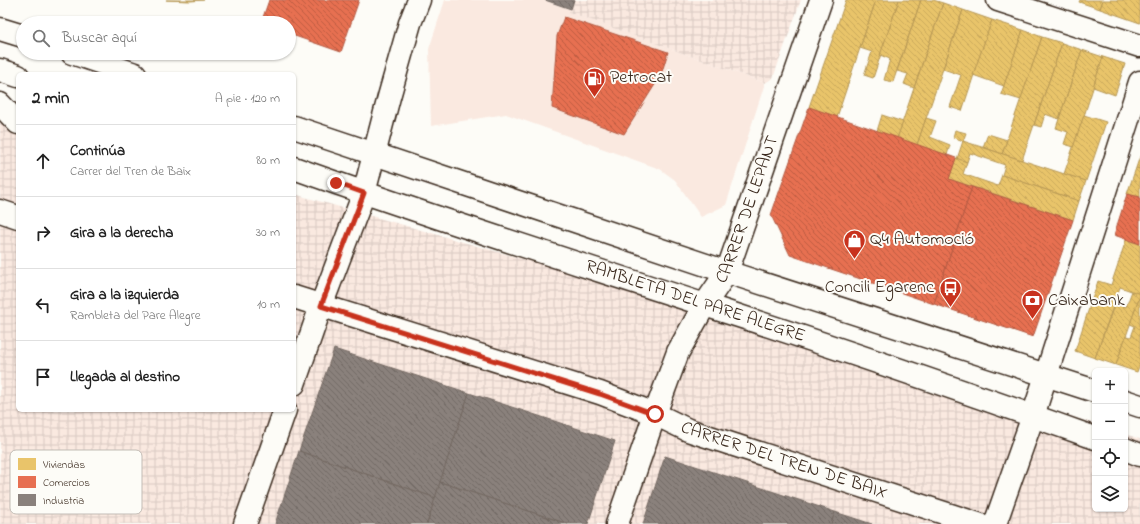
<!DOCTYPE html>
<html lang="es">
<head>
<meta charset="utf-8">
<style>
  :root { --surface:#fff; --page:#f2f2f2; --text:#222; --muted:#767676; --line:#e0e0e0 }
  body { margin:0; font-family:"Indie Flower",sans-serif; background:var(--page); color:var(--text) }
  .controls { position:absolute; right:12px; bottom:12px; display:grid; overflow:hidden; border-radius:6px; box-shadow:0 1px 3px #0004 }
  .controls button { width:36px; height:36px; display:grid; place-items:center; padding:0; border:0; border-bottom:1px solid var(--line); background:var(--surface); color:var(--text); font:20px sans-serif }
  .stop { position:absolute; width:12px; height:12px; margin:-9px; border:3px solid #c8321e; border-radius:50%; background:#fff }
  .stop.end { background:#c8321e; border-color:#fff; box-shadow:0 1px 4px #0008 }
  .list { margin:0; padding:0; list-style:none }
  h2 { display:flex; justify-content:space-between; align-items:center; height:52px; margin:0; padding:0 16px; font-size:17px }
  h2 small { font-size:13px; font-weight:400; color:var(--muted) }
  .list li { display:grid; grid-template-columns:26px 1fr auto; gap:12px; align-items:center; box-sizing:border-box; height:72px; padding:0 16px; border-top:1px solid var(--line) }
  .list b { display:block; font-size:15px; white-space:nowrap }
  .list p { margin:0; font-size:13px; white-space:nowrap; color:var(--muted) }
  .list em { font-size:13px; font-style:normal; color:var(--muted) }
  .icon { flex:none; width:22px; height:22px; fill:none; stroke:currentColor; stroke-width:2; stroke-linecap:round; stroke-linejoin:round }
  .map { position:relative; flex:none; width:1140px; height:524px; overflow:hidden }
  .search { position:absolute; background:var(--surface); box-shadow:0 1px 3px #0004; left:16px; top:16px; width:280px; height:44px; display:flex; align-items:center; gap:10px; box-sizing:border-box; padding:0 14px; border-radius:22px; color:var(--muted); font-size:15px }
  .panel { position:absolute; background:var(--surface); box-shadow:0 1px 3px #0004; left:16px; top:72px; width:280px; height:340px; border-radius:6px }
  .map>svg:first-child { display:block }
</style>
</head>
<body>
<div class="map">
<svg width="1140" height="524" viewBox="0 0 1140 524">
  <defs>
    <pattern id="industrial-grid" width="8" height="8" patternUnits="userSpaceOnUse"><rect width="8" height="8" fill="#fae9e0"/><path d="M0 4h8M4 0v8" fill="none" stroke="#d7c8c0"/></pattern>
    <pattern id="homes-back-hatch" width="6" height="6" patternUnits="userSpaceOnUse"><rect width="6" height="6" fill="#e9c46a"/><path d="M-1 5l2 2M0 0l6 6M5-1l2 2" fill="none" stroke="#c9a95b"/></pattern>
    <pattern id="shops-back-hatch" width="6" height="6" patternUnits="userSpaceOnUse"><rect width="6" height="6" fill="#e76f51"/><path d="M-1 5l2 2M0 0l6 6M5-1l2 2" fill="none" stroke="#bc5b43"/></pattern>
    <pattern id="industry-back-hatch" width="6" height="6" patternUnits="userSpaceOnUse"><rect width="6" height="6" fill="#8a817c"/><path d="M-1 5l2 2M0 0l6 6M5-1l2 2" fill="none" stroke="#726a65"/></pattern>
  </defs>
  <rect width="100%" height="100%" fill="#fdfcf7"/>
  <filter id="ink" filterUnits="userSpaceOnUse"><feTurbulence type="fractalNoise" baseFrequency=".025" numOctaves="2"/><feDisplacementMap in="SourceGraphic" scale="8" xChannelSelector="R" yChannelSelector="G"/><feConvolveMatrix kernelMatrix="1 2 1 2 8 2 1 2 1" color-interpolation-filters="sRGB"/></filter>
  <g filter="url(#ink)">
    <polygon fill="#fae9e0" points="445,0 544,0 571,9 570,12 765,83 726,205 701,217 675,180 660,169 506,114 431,126 429,49"/>
    <g fill="url(#industrial-grid)">
      <polygon points="574,0 801,0 773,78 765,83 569,12"/>
      <polygon points="0,110 18,116 18,410 294,410 294,194 1027,402 1095,424 1095,509 1125,509 1125,434 1140,439 1140,524 0,524"/>
    </g>
    <g fill="url(#homes-back-hatch)" stroke="#b59653">
      <polygon points="166,0 204,0 190,1"/>
      <polygon points="846,0 876,0 837,117 809,107"/>
      <polygon points="876,0 899,0 873,78 864,75 872,52 860,48"/>
      <polygon points="899,0 921,0 893,82 884,80 890,59 880,55"/>
      <polygon points="921,0 933,0 943,3 914,88 904,84 908,74 897,71"/>
      <polygon points="1080,0 1103,0 1100,9 1079,2"/>
      <polygon points="1103,0 1140,0 1140,23 1100,9"/>
      <polygon points="943,3 963,10 917,145 897,138"/>
      <polygon points="963,10 992,20 962,111 950,107 961,75 943,69"/>
      <polygon points="992,20 1023,30 1004,86 973,75"/>
      <polygon points="1023,30 1042,37 1021,100 1001,94"/>
      <polygon points="1042,37 1062,43 1022,160 1002,154"/>
      <polygon points="1062,43 1082,50 1059,119 1045,114 1041,127 1034,125"/>
      <polygon points="1082,50 1103,57 1074,147 1064,144 1068,132 1056,128"/>
      <polygon points="1103,57 1125,64 1115,95 1093,87"/>
      <polygon points="882,115 903,122 897,138 877,131"/>
      <polygon points="1084,115 1106,122 1086,181 1064,174"/>
      <polygon points="926,118 936,121 930,137 950,145 947,155 917,145"/>
      <polygon points="955,130 966,133 963,141 953,137"/>
      <polygon points="988,134 1007,140 1002,154 983,147"/>
      <polygon points="963,141 1086,181 1079,201 1002,175 1005,165 970,153 967,162 957,159"/>
      <polygon points="1140,156 1140,169 1136,168"/>
      <polygon points="956,158 967,162 963,174 998,186 1002,175 1079,201 1073,220 949,179"/>
      <polygon points="1136,168 1140,169 1140,197 1127,194"/>
      <polygon points="1126,240 1140,244 1140,294 1120,287 1095,358 1075,351 1098,281 1111,285"/>
      <polygon points="1132,291 1140,294 1140,296 1116,365 1095,358 1115,303 1126,307"/>
      <polygon points="1140,296 1140,364 1137,372 1116,365 1126,336 1131,337 1135,326 1130,324"/>
    </g>
    <g fill="url(#shops-back-hatch)" stroke="#b35a42">
      <polygon points="269,0 359,0 341,52 289,34 289,23 261,23"/>
      <polygon points="564,17 668,52 661,75 624,134 552,108 557,36"/>
      <polygon points="809,107 956,158 949,179 972,187 934,304 790,255 771,215"/>
      <polygon points="972,187 1073,220 1033,337 934,304"/>
      <polygon points="1127,194 1140,197 1140,244 1114,235"/>
    </g>
    <g fill="url(#industry-back-hatch)" stroke="#726760">
      <polygon points="545,0 574,0 571,9"/>
      <polygon points="334,349 469,393 436,498 299,451"/>
      <polygon points="469,393 615,441 588,524 568,524 440,482"/>
      <polygon points="299,451 436,498 427,524 275,524"/>
      <polygon points="665,456 835,512 831,524 643,524"/>
      <polygon points="440,482 568,524 427,524"/>
      <polygon points="835,512 872,524 831,524"/>
    </g>
    <g fill="none" stroke-linecap="round" stroke-linejoin="round">
      <defs>
        <g id="minor">
          <polyline points="998,0 1140,46"/>
          <polyline points="0,104 18,123"/>
          <polyline points="0,211 18,217"/>
          <path id="s1" d="M294,297l306,96 55,21 33,16 290,94"/>
          <polyline points="294,384 321,306 364,193 389,97 410,23 419,0"/>
          <polyline points="245,524 285,410"/>
          <path id="s2" d="M617,524l38,-110 23,-62 27,-48 22,-32 94,-272"/>
          <polyline points="995,524 1033,416 1140,82"/>
        </g>
        <g id="major">
          <polyline points="0,29 23,36"/>
          <polyline points="72,53 135,74"/>
          <polyline points="0,70 18,76"/>
          <polyline points="294,127 727,272 1095,391"/>
          <path id="s3" d="M294,168c136,49 274,92 411,137 131,42 261,87 390,133"/>
          <polyline points="1125,401 1140,406"/>
          <polyline points="1125,449 1140,455"/>
        </g>
      </defs>
      <use href="#minor" stroke="#3b2a1e" stroke-width="25"/>
      <use href="#major" stroke="#3b2a1e" stroke-width="25"/>
      <use href="#minor" stroke="#fdfcf7" stroke-width="22"/>
      <use href="#major" stroke="#fdfcf7" stroke-width="22"/>
    </g>
  </g>
  <g fill="none" stroke-linecap="round" stroke-linejoin="round" filter="url(#ink)">
    <polyline stroke="#c8321e" stroke-width="5" points="336,183 364,193 321,306 600,394 655,414"/>
  </g>
  <defs>
    <symbol id="fuel-pin" viewBox="-11 -11 22 30"><path d="M0 17L-7.5 6A9.5 9.5 0 1 1 7.5 6Z" fill="#c8321e" stroke="#fdfcf7"/><path d="M-5.5-6h7V0h2V4h1.3V-2.5L3-4.5l.8-.8L6-3V5H2.5V1h-1V6h-7ZM-4.2-4.7v3.2H.2V-4.7Z" fill="#fff"/></symbol>
    <symbol id="shop-pin" viewBox="-11 -11 22 30"><path d="M0 17L-7.5 6A9.5 9.5 0 1 1 7.5 6Z" fill="#c8321e" stroke="#fdfcf7"/><path d="M-5-2.5h2.3a2.7 3.5 0 0 1 5.4 0H5L5.5 6h-11ZM-1.5-2.5h3a1.5 2.3 0 0 0-3 0Z" fill="#fff"/></symbol>
    <symbol id="bus-pin" viewBox="-11 -11 22 30"><path d="M0 17L-7.5 6A9.5 9.5 0 1 1 7.5 6Z" fill="#c8321e" stroke="#fdfcf7"/><path d="M-5-6H5V4H4V6H2V4H-2V6H-4V4H-5ZM-3.5-4V0h7V-4ZM-3.5 1.2v1.5H-2V1.2ZM2 1.2v1.5H3.5V1.2Z" fill="#fff"/></symbol>
    <symbol id="bank-pin" viewBox="-11 -11 22 30"><path d="M0 17L-7.5 6A9.5 9.5 0 1 1 7.5 6Z" fill="#c8321e" stroke="#fdfcf7"/><path d="M-6-4H6V4H-6ZM0-2.3a2.3 2.3 0 1 0 0 4.6a2.3 2.3 0 1 0 0-4.6Z" fill="#fff"/></symbol>
  </defs>
  <g fill-rule="evenodd">
    <use href="#fuel-pin" x="582" y="66" width="25" height="34"/>
    <use href="#shop-pin" x="842" y="228" width="25" height="34"/>
    <use href="#bus-pin" x="938" y="276" width="25" height="34"/>
    <use href="#bank-pin" x="1020" y="288" width="25" height="34"/>
  </g>
  <g text-anchor="middle" dominant-baseline="central" stroke-width="4" stroke-linejoin="round" paint-order="stroke">
    <g font-size="18" fill="#3b2a1e" stroke="#fdfcf7" text-anchor="start">
      <text x="610" y="78">Petrocat</text>
      <text x="870" y="240">Q4 Automoció</text>
      <text x="934" y="288" text-anchor="end">Concili Egarenc</text>
      <text x="1048" y="301">Caixabank</text>
    </g>
    <g font-size="18" fill="#3b2a1e" stroke="#fdfcf7">
      <text stroke="none"><textPath href="#s2" startOffset="342">CARRER DE LEPANT</textPath></text>
      <text stroke="none"><textPath href="#s3" startOffset="423">RAMBLETA DEL PARE ALEGRE</textPath></text>
      <text stroke="none"><textPath href="#s1" startOffset="517">CARRER DEL TREN DE BAIX</textPath></text>
    </g>
  </g>
  <rect x="10" y="450" width="132" height="64" rx="6" fill="#fdfcf7" stroke="#c3bdb6" stroke-width="1"/>
  <rect x="18" y="458" width="18" height="12" fill="#e9c46a"/>
  <rect x="18" y="476" width="18" height="12" fill="#e76f51"/>
  <rect x="18" y="494" width="18" height="12" fill="#8a817c"/>
  <g font-size="11" fill="#3b2a1e">
    <text x="43" y="468">Viviendas</text>
    <text x="43" y="486">Comercios</text>
    <text x="43" y="504">Industria</text>
  </g>
</svg>
<div class="controls">
<button>+</button>
<button>−</button>
<button><svg class="icon" aria-label="locate" viewBox="0 0 24 24"><circle cx="12" cy="12" r="6"/><path d="M12 2v4M12 18v4M2 12h4M18 12h4"/></svg></button>
<button><svg class="icon" aria-label="layers" viewBox="0 0 24 24"><path d="M12 4l9 5-9 5-9-5zM3 14l9 5 9-5"/></svg></button>
</div>
<div class="stop" style="left:655px;top:414px"></div>
<div class="stop end" style="left:336px;top:183px"></div>
<div class="search"><svg class="icon" aria-label="search" viewBox="0 0 24 24"><circle cx="10" cy="10" r="6"/><path d="M15 15l6 6"/></svg>Buscar aquí</div>
<section class="panel">
<h2>2 min<small>A pie · 120 m</small></h2>
<ul class="list">
<li><svg class="icon" aria-label="ahead" viewBox="0 0 24 24"><path d="M12 20V5M6 11l6-6 6 6"/></svg><div><b>Continúa</b><p>Carrer del Tren de Baix</p></div><em>80 m</em></li>
<li><svg class="icon" aria-label="right" viewBox="0 0 24 24"><path d="M7 20v-9h11M14 6l5 5-5 5"/></svg><div><b>Gira a la derecha</b></div><em>30 m</em></li>
<li><svg class="icon" aria-label="left" viewBox="0 0 24 24"><path d="M17 20v-9H6M10 6l-5 5 5 5"/></svg><div><b>Gira a la izquierda</b><p>Rambleta del Pare Alegre</p></div><em>10 m</em></li>
<li><svg class="icon" aria-label="arrive" viewBox="0 0 24 24"><path d="M6 21V4h12l-3 4 3 4H6"/></svg><div><b>Llegada al destino</b></div></li>
</ul>
</section>
</div>
</body>
</html>
